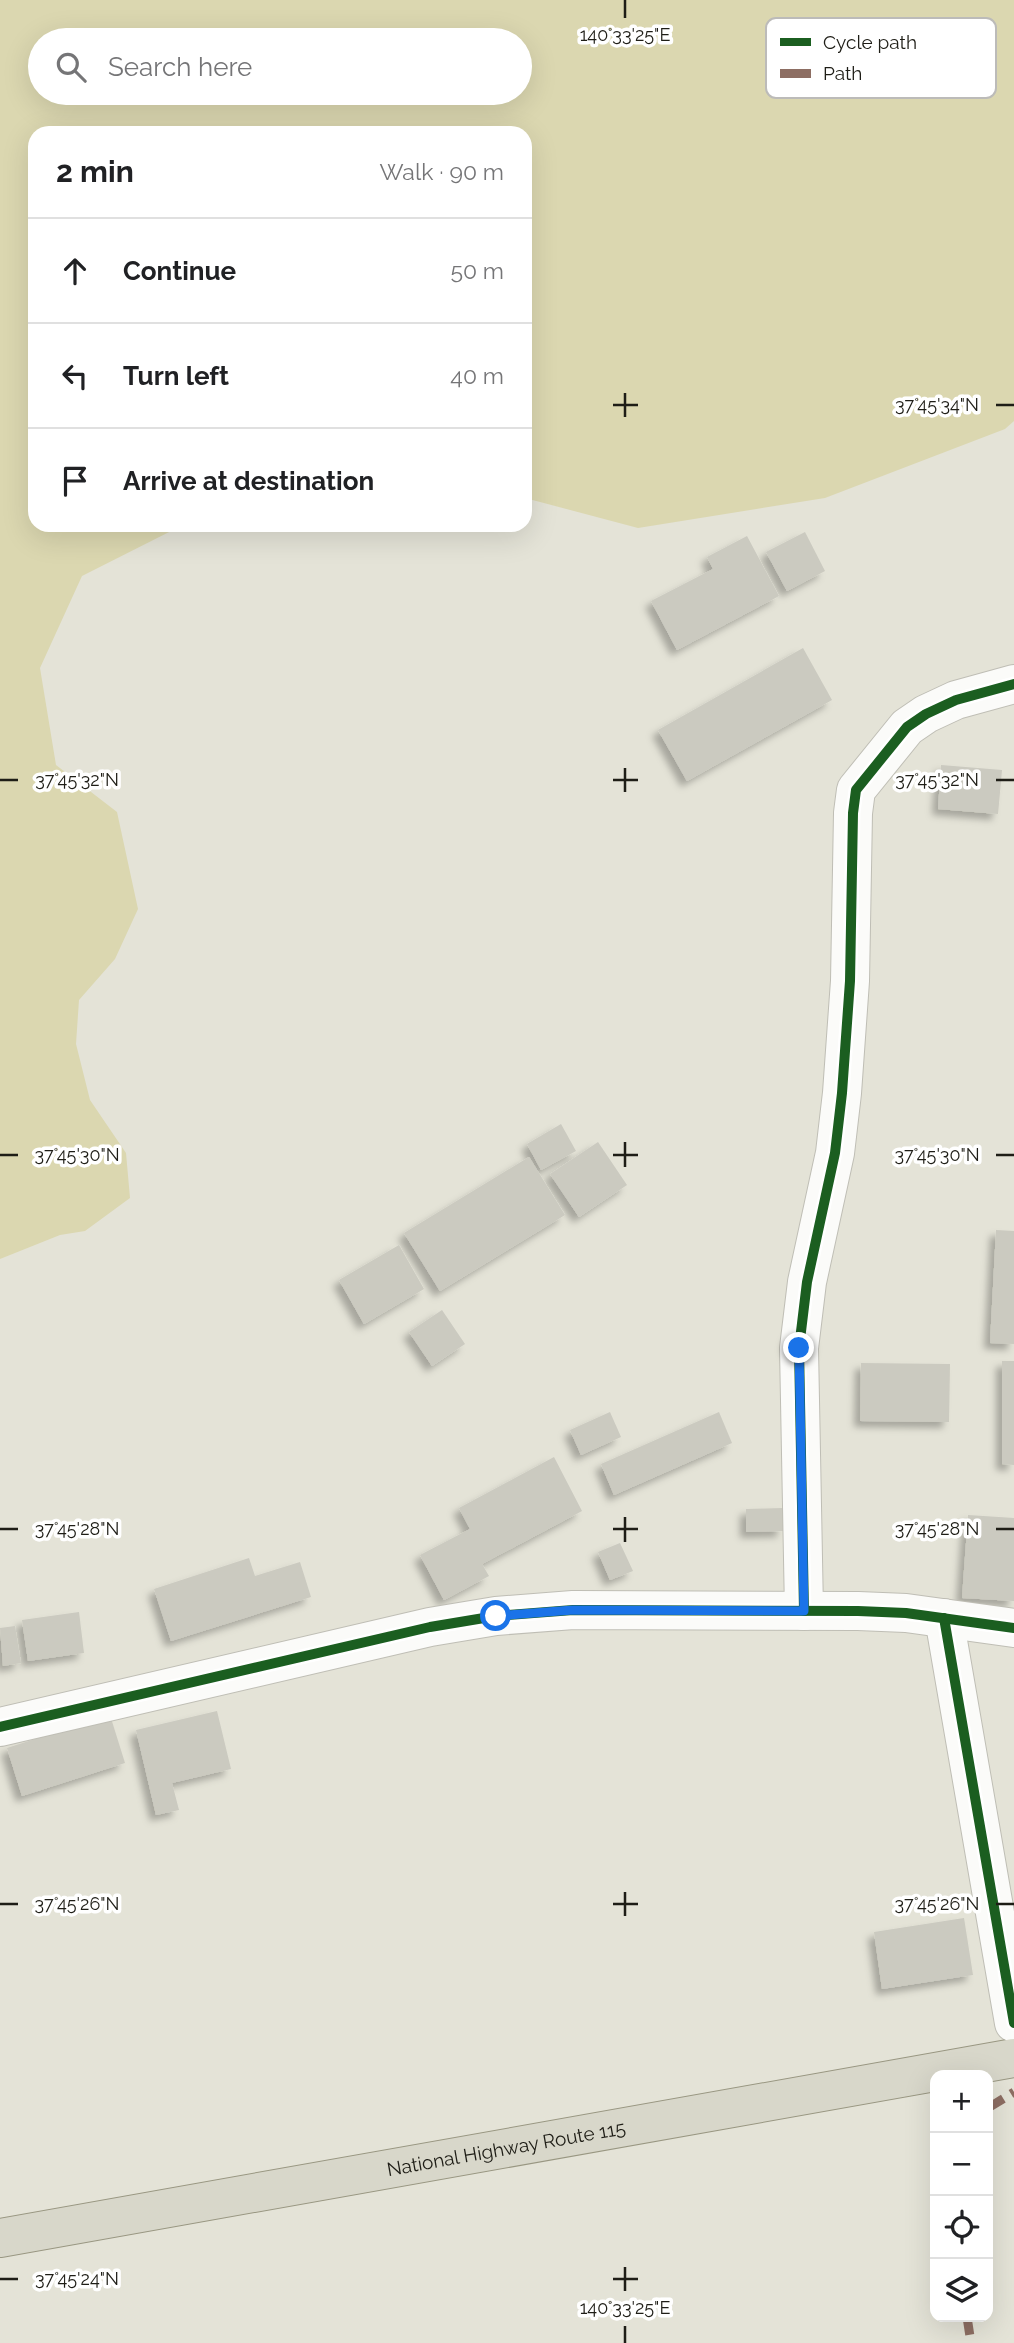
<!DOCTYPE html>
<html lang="en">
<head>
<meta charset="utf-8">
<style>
  :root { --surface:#fff; --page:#f2f2f2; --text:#202124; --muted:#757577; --line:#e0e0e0 }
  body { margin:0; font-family:Raleway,sans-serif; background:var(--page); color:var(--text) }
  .controls { position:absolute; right:21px; bottom:21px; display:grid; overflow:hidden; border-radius:14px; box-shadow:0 7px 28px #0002 }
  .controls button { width:63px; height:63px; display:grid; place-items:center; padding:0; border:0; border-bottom:2px solid var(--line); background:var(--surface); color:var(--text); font:35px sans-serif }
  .stop { position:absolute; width:21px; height:21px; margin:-16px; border:5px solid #1a73e8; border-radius:50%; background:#fff }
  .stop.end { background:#1a73e8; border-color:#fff; box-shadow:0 2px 7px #0008 }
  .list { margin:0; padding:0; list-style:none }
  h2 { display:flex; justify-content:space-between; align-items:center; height:91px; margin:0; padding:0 28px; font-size:30px }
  h2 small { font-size:23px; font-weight:400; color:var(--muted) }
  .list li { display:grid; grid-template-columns:46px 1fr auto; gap:21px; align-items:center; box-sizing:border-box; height:105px; padding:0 28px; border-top:2px solid var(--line) }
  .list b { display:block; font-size:26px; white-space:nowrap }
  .list em { font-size:23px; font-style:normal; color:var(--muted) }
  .icon { flex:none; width:38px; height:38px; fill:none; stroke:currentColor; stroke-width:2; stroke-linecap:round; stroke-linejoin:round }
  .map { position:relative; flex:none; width:1014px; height:2343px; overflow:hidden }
  .search { position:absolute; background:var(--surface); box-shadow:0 7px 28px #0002; left:28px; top:28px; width:504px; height:77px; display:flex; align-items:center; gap:18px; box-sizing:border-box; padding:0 24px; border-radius:38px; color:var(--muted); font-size:26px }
  .panel { position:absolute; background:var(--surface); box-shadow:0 7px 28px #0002; left:28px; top:126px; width:504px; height:406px; border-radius:21px }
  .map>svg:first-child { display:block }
</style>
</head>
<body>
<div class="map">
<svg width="1014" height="2343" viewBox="0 0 1014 2343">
  <defs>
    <filter id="shadow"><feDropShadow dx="-6" dy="6" stdDeviation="3.5" flood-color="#0004"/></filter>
  </defs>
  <rect width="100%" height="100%" fill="#e4e3d7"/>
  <path fill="#dbd7b0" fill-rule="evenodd" d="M0,0h1014v421l-9,8 -180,69 -187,30 -113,-30v-365h-490v392h148l-101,51 -42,92 16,97 61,47 21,97 -23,50 -36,41 -3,44 14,56 36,53 4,45 -45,33 -25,4 -60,24zM40,40h480v53h-480z"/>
  <g fill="#cbcac0" filter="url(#shadow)">
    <polygon points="805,532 825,571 787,591 766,552"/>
    <polygon points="747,536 779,596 677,650 651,601 713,569 707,557"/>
    <polygon points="803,648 832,700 687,781 658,730"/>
    <polygon points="941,765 1002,770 998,814 938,809"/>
    <polygon points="561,1124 576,1151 541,1170 527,1144"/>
    <polygon points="598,1142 627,1185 579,1217 550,1174"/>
    <polygon points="529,1157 565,1215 440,1291 404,1233"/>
    <polygon points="996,1230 1014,1231 1014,1344 990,1343"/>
    <polygon points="399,1245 424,1289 364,1324 339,1280"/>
    <polygon points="442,1310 465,1344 432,1366 409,1332"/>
    <polygon points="1002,1361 1014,1361 1014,1465 1002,1464"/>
    <polygon points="861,1363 950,1364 949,1422 860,1421"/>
    <polygon points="610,1412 621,1437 581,1455 570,1430"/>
    <polygon points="719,1412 732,1443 614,1495 601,1464"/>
    <polygon points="554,1457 582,1511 482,1564 489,1576 444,1600 420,1555 470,1529 459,1508"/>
    <polygon points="783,1508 783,1531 746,1532 746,1509"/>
    <polygon points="968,1515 1014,1518 1014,1601 962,1598"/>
    <polygon points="620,1543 633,1571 610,1580 598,1552"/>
    <polygon points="249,1558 255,1576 300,1562 311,1597 171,1641 154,1589"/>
    <polygon points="79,1612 84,1653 28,1661 22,1620"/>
    <polygon points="15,1626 21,1663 3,1666 0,1628"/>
    <polygon points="217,1711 231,1769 172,1783 179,1810 156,1815 136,1730"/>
    <polygon points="110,1715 125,1763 22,1796 7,1748"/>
    <polygon points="964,1918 973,1975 882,1989 874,1932"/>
  </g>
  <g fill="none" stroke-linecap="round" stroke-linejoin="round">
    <defs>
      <g id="minor">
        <polyline points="804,1611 799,1348 807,1282 835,1153 842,1093 850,981 853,813 856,790 907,727 926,714 956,700 1014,684"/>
        <polyline points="944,1618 1014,2023"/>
        <polyline points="0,1727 430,1627 496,1616 573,1610 858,1611 906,1613 1014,1628"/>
      </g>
      <g id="trunk">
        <path id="s1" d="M0,2238l1014,-180"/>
      </g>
    </defs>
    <use href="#minor" stroke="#bfbeb5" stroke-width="40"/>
    <use href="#trunk" stroke="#999782" stroke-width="40"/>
    <use href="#minor" stroke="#fbfbf9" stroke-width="38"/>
    <use href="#trunk" stroke="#d8d7ca" stroke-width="38"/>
    <g stroke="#8d6e63" stroke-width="9" stroke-dasharray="18 9" stroke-linecap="butt">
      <polyline points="988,2108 1014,2092"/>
      <polyline points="967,2317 971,2343"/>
    </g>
    <defs>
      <g id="cycleway">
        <polyline points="804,1611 799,1348 807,1282 835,1153 842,1093 850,981 853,813 856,790 907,727 926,714 956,700 1014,684"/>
        <polyline points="944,1618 1014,2023"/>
        <polyline points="0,1727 430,1627 496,1616 573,1610 858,1611 906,1613 1014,1628"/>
      </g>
    </defs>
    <use href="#cycleway" stroke="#fff" stroke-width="15"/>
    <use href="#cycleway" stroke="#1b5e20" stroke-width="10"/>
  </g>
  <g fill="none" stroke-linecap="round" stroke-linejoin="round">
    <polyline stroke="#1a73e8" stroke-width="9" points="496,1616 573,1610 804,1611 799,1348"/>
  </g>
  <path fill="none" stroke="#1e1d16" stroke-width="2.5" d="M625,0v18M625,393v24M613,405h25M996,405h18M625,768v24M0,780h18M613,780h25M996,780h18M625,1142v25M0,1155h18M613,1155h25M996,1155h18M625,1517v25M0,1529h18M613,1529h25M996,1529h18M625,1892v24M0,1904h18M613,1904h25M996,1904h18M625,2267v24M0,2279h18M613,2279h25M625,2326v17"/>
  <g text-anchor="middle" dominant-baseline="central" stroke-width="7" stroke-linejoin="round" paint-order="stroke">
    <g font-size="19" fill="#1e1d16" stroke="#fff">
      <text stroke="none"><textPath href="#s1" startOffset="514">National Highway Route 115</textPath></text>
    </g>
  </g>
  <rect x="766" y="18" width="230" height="80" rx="10" fill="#fff" stroke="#bcbbb9" stroke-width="2"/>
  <rect x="780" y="38" width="31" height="8" fill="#1b5e20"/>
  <rect x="780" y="69" width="31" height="9" fill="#8d6e63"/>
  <g font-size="19" fill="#1e1d16">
    <text x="823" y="49">Cycle path</text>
    <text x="823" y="80">Path</text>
  </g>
  <g font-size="18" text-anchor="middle" fill="#1e1d16" stroke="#fff" stroke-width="7" stroke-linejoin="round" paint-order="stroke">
    <text x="625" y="41">140°33'25"E</text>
    <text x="937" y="411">37°45'34"N</text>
    <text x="77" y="786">37°45'32"N</text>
    <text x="937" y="786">37°45'32"N</text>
    <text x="77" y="1161">37°45'30"N</text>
    <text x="937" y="1161">37°45'30"N</text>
    <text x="77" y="1535">37°45'28"N</text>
    <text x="937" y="1535">37°45'28"N</text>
    <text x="77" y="1910">37°45'26"N</text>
    <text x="937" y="1910">37°45'26"N</text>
    <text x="77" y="2285">37°45'24"N</text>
    <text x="625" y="2314">140°33'25"E</text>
  </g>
</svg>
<div class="controls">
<button>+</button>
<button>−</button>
<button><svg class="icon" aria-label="locate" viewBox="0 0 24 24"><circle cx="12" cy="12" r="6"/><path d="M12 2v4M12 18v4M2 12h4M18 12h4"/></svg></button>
<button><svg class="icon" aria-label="layers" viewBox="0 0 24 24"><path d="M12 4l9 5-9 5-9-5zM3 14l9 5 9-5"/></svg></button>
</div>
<div class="stop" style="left:496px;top:1616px"></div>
<div class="stop end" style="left:799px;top:1348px"></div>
<div class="search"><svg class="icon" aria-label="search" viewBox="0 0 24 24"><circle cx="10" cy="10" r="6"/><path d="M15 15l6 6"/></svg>Search here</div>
<section class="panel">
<h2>2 min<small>Walk · 90 m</small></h2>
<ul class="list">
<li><svg class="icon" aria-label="ahead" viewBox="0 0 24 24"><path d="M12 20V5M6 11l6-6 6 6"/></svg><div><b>Continue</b></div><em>50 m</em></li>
<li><svg class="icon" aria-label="left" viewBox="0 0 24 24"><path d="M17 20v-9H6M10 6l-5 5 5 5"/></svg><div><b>Turn left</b></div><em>40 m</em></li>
<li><svg class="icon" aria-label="arrive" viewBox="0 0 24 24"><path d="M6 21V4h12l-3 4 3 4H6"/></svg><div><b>Arrive at destination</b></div></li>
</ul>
</section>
</div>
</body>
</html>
